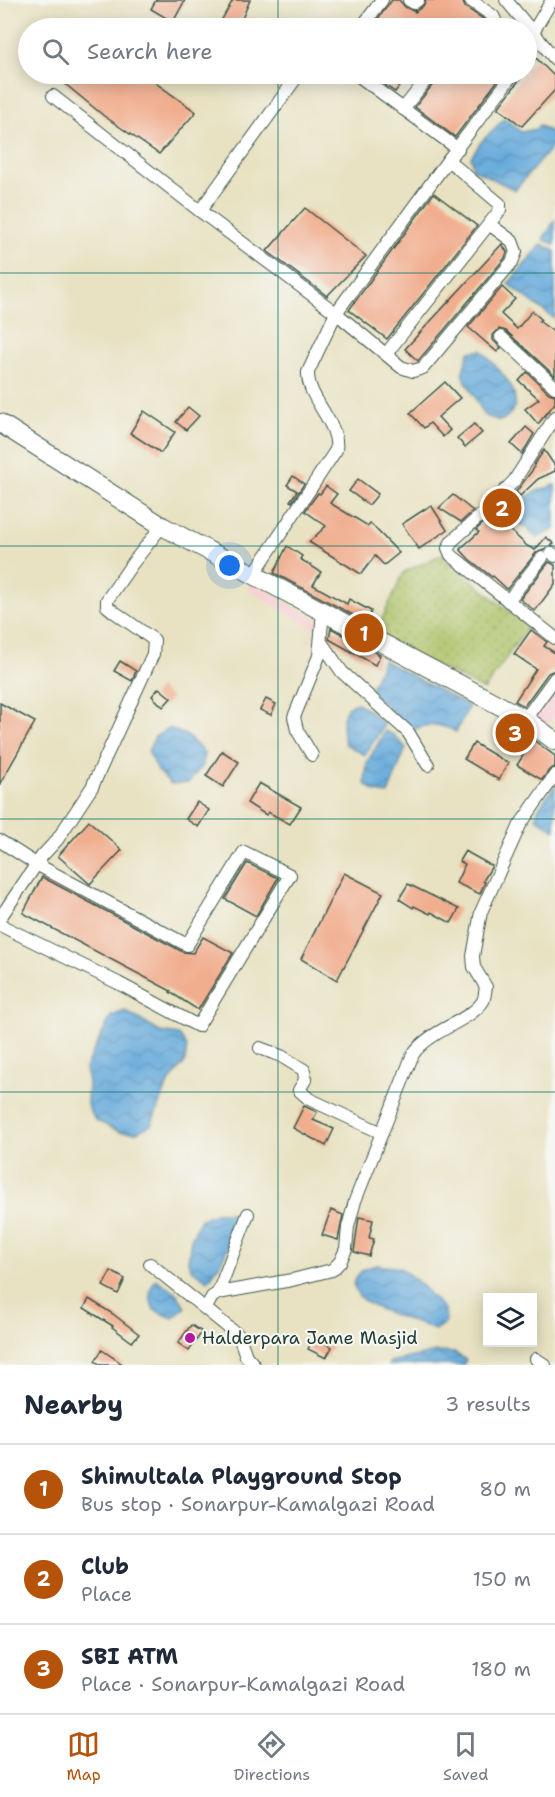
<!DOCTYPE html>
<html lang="en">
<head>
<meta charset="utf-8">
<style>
  :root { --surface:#fff; --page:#f6f6f7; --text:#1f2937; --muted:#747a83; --line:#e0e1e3; --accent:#b45309 }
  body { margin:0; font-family:"Shantell Sans",sans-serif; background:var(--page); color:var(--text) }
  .controls { position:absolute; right:18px; bottom:18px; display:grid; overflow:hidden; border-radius:0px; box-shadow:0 3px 15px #0003 }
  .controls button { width:54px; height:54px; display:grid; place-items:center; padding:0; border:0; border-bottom:2px solid var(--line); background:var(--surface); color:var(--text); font:30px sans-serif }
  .you { position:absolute; left:230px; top:566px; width:21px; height:21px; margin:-15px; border:4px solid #fff; border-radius:50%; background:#1a73e8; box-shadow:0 0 0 9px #1a73e833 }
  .badge { display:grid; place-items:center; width:39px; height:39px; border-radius:50%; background:var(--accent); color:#fff; font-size:20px; font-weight:700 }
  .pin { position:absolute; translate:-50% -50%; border:3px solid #fff; box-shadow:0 2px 6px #0006 }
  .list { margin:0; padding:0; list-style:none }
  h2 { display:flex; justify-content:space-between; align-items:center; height:78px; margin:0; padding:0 24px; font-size:26px }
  h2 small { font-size:20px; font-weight:400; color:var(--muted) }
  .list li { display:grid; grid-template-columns:39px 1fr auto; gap:18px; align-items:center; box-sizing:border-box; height:90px; padding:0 24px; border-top:2px solid var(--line) }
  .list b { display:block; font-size:22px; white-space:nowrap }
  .list p { margin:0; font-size:20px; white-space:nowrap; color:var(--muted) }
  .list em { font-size:20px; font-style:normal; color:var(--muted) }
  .icon { flex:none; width:33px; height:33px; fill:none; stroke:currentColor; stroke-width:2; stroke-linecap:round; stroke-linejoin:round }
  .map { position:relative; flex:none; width:555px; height:1365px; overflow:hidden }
  .search { position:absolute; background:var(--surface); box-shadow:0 3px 15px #0003; left:18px; right:18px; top:18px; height:66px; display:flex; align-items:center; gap:15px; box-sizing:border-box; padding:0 21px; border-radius:33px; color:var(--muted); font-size:22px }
  .sheet { height:348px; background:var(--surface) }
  nav { display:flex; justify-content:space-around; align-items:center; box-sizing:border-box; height:84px; border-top:2px solid var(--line); background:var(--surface); font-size:16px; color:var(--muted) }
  nav a { display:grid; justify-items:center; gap:3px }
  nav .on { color:var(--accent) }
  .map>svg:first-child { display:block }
</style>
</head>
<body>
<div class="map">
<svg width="555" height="1365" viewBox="0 0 555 1365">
  <defs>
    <pattern id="park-dots" width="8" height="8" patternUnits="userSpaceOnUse" patternTransform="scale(1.5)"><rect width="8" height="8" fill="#adc165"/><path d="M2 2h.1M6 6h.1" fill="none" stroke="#8c9e54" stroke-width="1.8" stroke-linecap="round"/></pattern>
    <pattern id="water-waves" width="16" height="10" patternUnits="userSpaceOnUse" patternTransform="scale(1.5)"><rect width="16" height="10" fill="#67abdc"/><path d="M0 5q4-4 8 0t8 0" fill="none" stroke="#548cb3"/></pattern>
  </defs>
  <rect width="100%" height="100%" fill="#f6f6f2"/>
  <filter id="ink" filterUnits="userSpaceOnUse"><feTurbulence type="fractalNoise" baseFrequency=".0167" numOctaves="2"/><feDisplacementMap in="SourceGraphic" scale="12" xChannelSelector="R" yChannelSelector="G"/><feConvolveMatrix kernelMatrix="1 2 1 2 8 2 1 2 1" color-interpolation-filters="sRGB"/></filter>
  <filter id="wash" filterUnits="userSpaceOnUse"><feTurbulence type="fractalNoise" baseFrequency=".008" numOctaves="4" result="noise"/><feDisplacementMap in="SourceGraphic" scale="24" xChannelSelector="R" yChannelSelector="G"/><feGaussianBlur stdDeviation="1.35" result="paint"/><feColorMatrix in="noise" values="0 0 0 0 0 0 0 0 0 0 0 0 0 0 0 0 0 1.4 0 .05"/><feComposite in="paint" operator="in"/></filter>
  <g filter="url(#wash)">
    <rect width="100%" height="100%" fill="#e8e2c2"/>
    <g fill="#f7cfd4">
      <polygon points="250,582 319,621 315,629 247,589"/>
      <polygon points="551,691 555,695 555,716 547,727 534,717"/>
    </g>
    <polygon fill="url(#park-dots)" stroke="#667f4c" stroke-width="1.5" points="443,554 451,564 528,626 484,690 375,634 404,572"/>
    <g fill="url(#water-waves)" stroke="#437488" stroke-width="1.5">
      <polygon points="505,118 521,132 536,129 539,125 555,135 555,143 515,190 473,169 471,157 481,142"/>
      <polygon points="555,220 555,245 543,239"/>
      <polygon points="542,244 555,251 555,319 508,284"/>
      <path d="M481,350c16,18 56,52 19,71l-15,-5 -23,-42 7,-22z"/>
      <polygon points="555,485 555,529 537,538 524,526 512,522 510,506 539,490"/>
      <path d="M383,660l86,46 -13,26c-15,-8 -28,-10 -44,-1l-42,-40z"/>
      <path d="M357,703l13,8 14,14 -19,30 -20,-11c-4,-17 -5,-22 3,-38z"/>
      <polygon points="169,728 187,736 204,752 203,765 188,783 171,784 158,771 148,751 155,737"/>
      <polygon points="385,731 394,735 406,748 388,794 376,792 365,784 367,763"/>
      <polygon points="555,785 555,830 536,818 538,809"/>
      <polygon points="125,1011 160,1032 179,1035 187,1046 185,1062 168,1084 151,1125 137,1132 120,1132 95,1120 87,1105 88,1083 85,1068 111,1016"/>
      <path d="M215,1213h19c0,26 -10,48 -26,68l-16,-11 -4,-9 3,-22 10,-20z"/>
      <path d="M378,1265l22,3 16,12 29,30 1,12 -11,8c-18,-8 -64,-20 -75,-33 -3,-3 -5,-9 -7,-13 6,-13 11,-17 25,-19z"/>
      <path d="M156,1279l20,14 10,14 -13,11 -19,-8c-5,-12 -6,-20 2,-31z"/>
      <polygon points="436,1352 455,1353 466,1360 463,1365 388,1365 390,1362"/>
    </g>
    <g id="blocks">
      <g fill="#f1ae8f">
        <polygon points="156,0 185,0 173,22 151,9"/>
        <polygon points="233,0 250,0 238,28 217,28"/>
        <polygon points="392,0 399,0 405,7 415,12 423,6 426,0 462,0 465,7 485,20 482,28 371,28"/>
        <polygon points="536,58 555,77 555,90 522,126 498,108 524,74 526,74 526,70"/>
        <polygon points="72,74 143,74 196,112 159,154 104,116 64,83"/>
        <polygon points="369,74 409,74 395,92"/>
        <polygon points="439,74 492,74 499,79 455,137 415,107 437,79"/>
        <polygon points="434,193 477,226 387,339 349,310"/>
        <polygon points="305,208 366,256 327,296 267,251"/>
        <polygon points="502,244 507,252 505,258 418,361 405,349"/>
        <polygon points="502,287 515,299 501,314 517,329 532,311 541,319 539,321 555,333 555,376 506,331 499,329 493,335 493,340 501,348 497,352 468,327"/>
        <polygon points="527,372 549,393 555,395 555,403 538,424 525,409 539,399 519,381"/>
        <polygon points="445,382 460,398 438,417 450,430 443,437 430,423 424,428 410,413"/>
        <polygon points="188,407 199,416 186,430 176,422"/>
        <polygon points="144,411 175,432 161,453 130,433"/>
        <polygon points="474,424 482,433 465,447 457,438"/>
        <polygon points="526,427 534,434 522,454 511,444"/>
        <polygon points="544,450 555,466 555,471 538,479 520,496 516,492 534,468 534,465"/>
        <polygon points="293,476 304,484 292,502 290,501 297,491 287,485"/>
        <polygon points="358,479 378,494 369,505 349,491"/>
        <polygon points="326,486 337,494 330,503 368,526 370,523 399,553 384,565 375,556 361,574 309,542 326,526 305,511 318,493 320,494"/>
        <polygon points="453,495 473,511 461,522 439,508"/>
        <polygon points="516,495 504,520 511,528 510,530 527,546 535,550 546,537 554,544 544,550 536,553 507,589 493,576 492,577 469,559 460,549 479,532 476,530 505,502"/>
        <polygon points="431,505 447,530 419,549 402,524"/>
        <polygon points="287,546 302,556 300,559 321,572 313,585 347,604 349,599 371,611 368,623 274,573"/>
        <polygon points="549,562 555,565 555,584 535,611 520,599"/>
        <polygon points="331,628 380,655 375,665 329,639"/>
        <polygon points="531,630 547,642 544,646 555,653 555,670 548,673 524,706 515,701 536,669 514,654"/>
        <polygon points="120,661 136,671 132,681 114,671"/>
        <polygon points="159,688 171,698 163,707 152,696"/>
        <polygon points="266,699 276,704 271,715 260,710"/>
        <polygon points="0,703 35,722 0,784"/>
        <polygon points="514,726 555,756 555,767 549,770 542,780 517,765 528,748 509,735"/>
        <polygon points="474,743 508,763 499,780 464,759"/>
        <polygon points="222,751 239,762 223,787 206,776"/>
        <polygon points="259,783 301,807 290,824 268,812 266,815 247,803"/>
        <polygon points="197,802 209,810 198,827 186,819"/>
        <polygon points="89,821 122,850 90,884 58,856"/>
        <polygon points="465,851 492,866 483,881 485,882 480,894 456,883 465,864 459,861"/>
        <polygon points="247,863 278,878 256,916 225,899"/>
        <polygon points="344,873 383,893 337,980 301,959"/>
        <polygon points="42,877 183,952 193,953 203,937 233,953 198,1010 170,992 171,991 23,913"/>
        <polygon points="408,884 459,909 451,923 431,912 430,914 414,906 413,908 399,899"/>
        <polygon points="304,1106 317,1112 313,1120 334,1129 326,1146 293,1128"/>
        <polygon points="331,1210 343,1215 338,1240 322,1235"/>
        <polygon points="359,1217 373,1220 369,1238 374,1239 369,1256 354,1252"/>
        <polygon points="111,1271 125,1279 118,1294 103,1286"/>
        <polygon points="89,1299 113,1314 139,1334 132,1342 112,1327 113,1326 84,1308"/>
        <polygon points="191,1325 202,1332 189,1351 178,1343"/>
        <polygon points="314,1337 332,1347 326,1358 308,1349"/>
        <polygon points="102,1350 124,1365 101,1365 95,1361"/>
      </g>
    </g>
  </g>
  <g filter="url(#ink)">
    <use href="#blocks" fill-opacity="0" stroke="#3d5649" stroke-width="1.5"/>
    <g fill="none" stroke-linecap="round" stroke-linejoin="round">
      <defs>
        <g id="street">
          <polyline points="409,0 414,3 418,0"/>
          <polyline points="470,0 493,16 495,20 490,28"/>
          <polyline points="506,0 555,59"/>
          <polyline points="361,28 382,0"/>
          <polyline points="533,32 552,0"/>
          <polyline points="526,55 538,38"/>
          <polyline points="356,74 458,149"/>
          <polyline points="53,96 200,211 336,313 448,160"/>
          <polyline points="403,109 431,74"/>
          <polyline points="200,211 299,74"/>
          <polyline points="501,337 555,387"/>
          <polyline points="386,354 489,224"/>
          <polyline points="555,417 514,481 482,514 452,541 448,548 451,555 555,638"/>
          <polyline points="552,553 555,556"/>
          <path d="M254,574l82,-124c4,-28 -29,-50 -28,-78l28,-59 65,54 12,4 10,-3 89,-106 4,-10 -4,-11 -23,-17 11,-14v-6l-52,-44 65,-86"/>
          <polyline points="508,601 542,558"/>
          <polyline points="321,642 342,672 408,732 428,765"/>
          <polyline points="525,719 555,678"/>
          <polyline points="312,755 297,730 294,717 319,656 323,611"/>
          <polyline points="0,841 36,864 187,945 244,852 290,875 198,1026 118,983 0,925"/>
          <polyline points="0,918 42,856 57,840 92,787 153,654 154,640 113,611 107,606 107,600 132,564 162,526"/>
          <polyline points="260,1048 281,1056 304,1070 305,1080 299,1090 309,1099 382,1133"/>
          <polyline points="150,1264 239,1336 246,1356 254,1365"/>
          <polyline points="218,1293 248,1214"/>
          <path d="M206,1308l6,-11 6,-4 74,-13 40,-10 8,-8 6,-13 2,-22 7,-26 58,-147c18,-25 58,-33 70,-53 2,-4 2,-10 3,-14l-12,-20 -1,-11 8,-44 39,-87 35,-50"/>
          <polyline points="536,1359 545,1365"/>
        </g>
        <polyline id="secondary" points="0,423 162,526 525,719 555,741"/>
      </defs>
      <use href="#street" stroke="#3d5649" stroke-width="14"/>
      <use href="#secondary" stroke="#3d5649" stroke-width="20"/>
      <use href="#street" stroke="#fff" stroke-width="12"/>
      <use href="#secondary" stroke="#fff" stroke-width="18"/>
    </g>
  </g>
  <path fill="none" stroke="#0f766e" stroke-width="1.5" stroke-opacity="0.55" d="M278,0v28M278,74v1291M0,273h555M0,546h555M0,819h555M0,1092h555"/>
  <circle fill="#b5179e" stroke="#f6f6f2" stroke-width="2" cx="190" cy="1338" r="6"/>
  <g text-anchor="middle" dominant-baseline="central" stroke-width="4.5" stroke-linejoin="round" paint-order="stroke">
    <g font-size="18" fill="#1f3d34" stroke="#f6f6f2" text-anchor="start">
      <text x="202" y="1338">Halderpara Jame Masjid</text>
    </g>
  </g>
</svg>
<div class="controls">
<button><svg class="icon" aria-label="layers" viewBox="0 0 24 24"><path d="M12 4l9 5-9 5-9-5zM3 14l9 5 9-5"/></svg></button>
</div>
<div class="you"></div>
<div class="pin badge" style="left:364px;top:633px">1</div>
<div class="pin badge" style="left:502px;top:508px">2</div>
<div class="pin badge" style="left:515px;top:733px">3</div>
<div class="search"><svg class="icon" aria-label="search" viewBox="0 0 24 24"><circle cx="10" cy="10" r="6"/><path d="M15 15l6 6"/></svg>Search here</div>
</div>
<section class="sheet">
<h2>Nearby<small>3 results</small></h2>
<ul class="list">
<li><span class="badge">1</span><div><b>Shimultala Playground Stop</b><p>Bus stop · Sonarpur-Kamalgazi Road</p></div><em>80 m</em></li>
<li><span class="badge">2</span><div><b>Club</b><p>Place</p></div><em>150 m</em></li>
<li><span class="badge">3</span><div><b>SBI ATM</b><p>Place · Sonarpur-Kamalgazi Road</p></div><em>180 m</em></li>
</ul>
</section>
<nav>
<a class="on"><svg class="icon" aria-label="map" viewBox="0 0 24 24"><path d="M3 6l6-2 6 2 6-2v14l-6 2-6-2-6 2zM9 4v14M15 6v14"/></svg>Map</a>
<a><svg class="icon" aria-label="directions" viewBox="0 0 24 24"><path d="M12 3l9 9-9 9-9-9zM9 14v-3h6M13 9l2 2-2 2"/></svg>Directions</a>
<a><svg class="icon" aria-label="saved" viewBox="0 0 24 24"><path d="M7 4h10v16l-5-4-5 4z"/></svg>Saved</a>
</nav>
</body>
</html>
